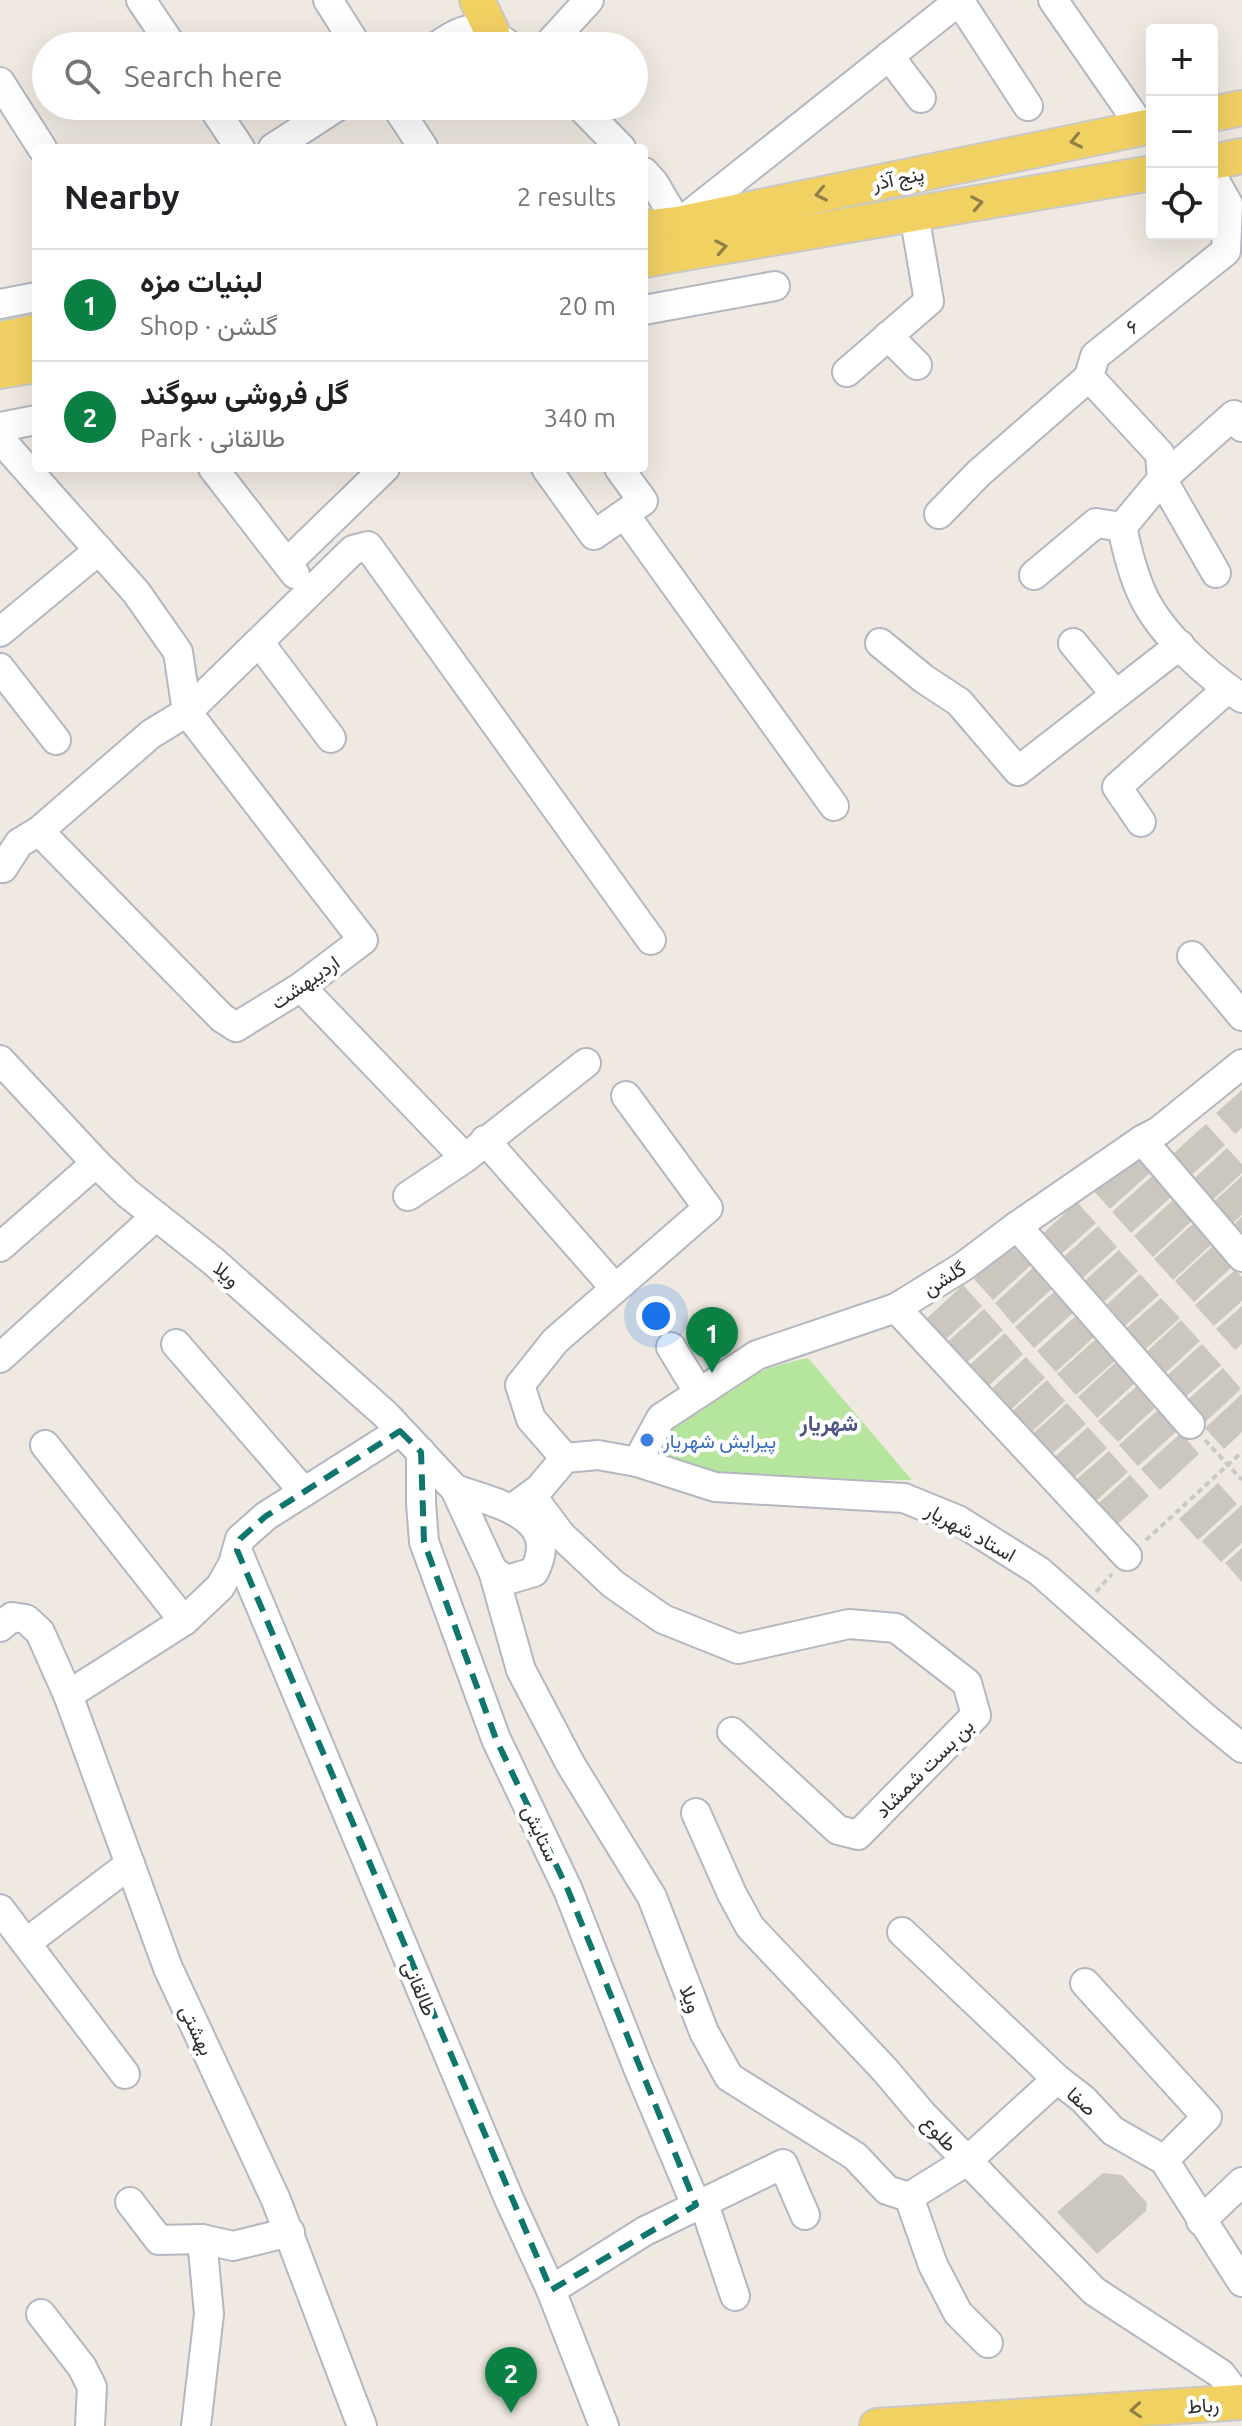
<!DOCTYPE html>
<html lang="en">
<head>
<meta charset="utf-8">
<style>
  :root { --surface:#fff; --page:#f6f6f6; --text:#202124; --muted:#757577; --line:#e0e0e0; --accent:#0b8043 }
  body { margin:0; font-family:Ubuntu,Vazirmatn,sans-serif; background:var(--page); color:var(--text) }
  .controls { position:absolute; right:24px; top:24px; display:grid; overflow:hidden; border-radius:8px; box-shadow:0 8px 32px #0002 }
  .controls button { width:72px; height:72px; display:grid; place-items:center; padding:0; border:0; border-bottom:2px solid var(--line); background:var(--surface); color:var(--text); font:40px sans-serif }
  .you { position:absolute; left:656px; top:1316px; width:28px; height:28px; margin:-20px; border:6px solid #fff; border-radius:50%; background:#1a73e8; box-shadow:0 0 0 12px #1a73e833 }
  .badge { display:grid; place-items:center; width:52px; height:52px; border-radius:50%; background:var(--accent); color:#fff; font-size:26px; font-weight:700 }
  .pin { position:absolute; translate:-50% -66px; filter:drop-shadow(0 2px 4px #0008) }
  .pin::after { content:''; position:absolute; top:42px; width:28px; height:24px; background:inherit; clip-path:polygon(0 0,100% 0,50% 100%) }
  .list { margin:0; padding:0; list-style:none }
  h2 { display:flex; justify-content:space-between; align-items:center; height:104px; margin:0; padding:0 32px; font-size:34px }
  h2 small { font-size:26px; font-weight:400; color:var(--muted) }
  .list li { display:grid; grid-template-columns:52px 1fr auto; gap:24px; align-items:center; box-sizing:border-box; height:112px; padding:0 32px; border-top:2px solid var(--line) }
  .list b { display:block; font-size:30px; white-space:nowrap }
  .list p { margin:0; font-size:26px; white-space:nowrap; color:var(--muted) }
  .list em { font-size:26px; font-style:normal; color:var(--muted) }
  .icon { flex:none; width:44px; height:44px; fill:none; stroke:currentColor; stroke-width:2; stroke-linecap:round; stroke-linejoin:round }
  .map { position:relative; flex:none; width:1242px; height:2426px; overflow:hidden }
  .search { position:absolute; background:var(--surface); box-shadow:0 8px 32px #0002; left:32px; top:32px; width:616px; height:88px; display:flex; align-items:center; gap:20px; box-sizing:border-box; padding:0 28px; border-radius:44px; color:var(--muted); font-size:30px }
  .panel { position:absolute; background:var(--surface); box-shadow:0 8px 32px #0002; left:32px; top:144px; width:616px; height:328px; border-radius:8px }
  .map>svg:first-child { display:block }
</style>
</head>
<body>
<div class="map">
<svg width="1242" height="2426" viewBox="0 0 1242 2426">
  <rect width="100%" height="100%" fill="#efe9e1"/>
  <path fill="#b6e59e" d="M808,1358l104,122 -119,1 -66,-5 -67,-17c4,-13 9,-29 19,-39 35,-32 83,-53 129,-62z"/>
  <g fill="#cbc7bf">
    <polygon points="1242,1090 1242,1128 1235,1134 1216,1113"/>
    <polygon points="1206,1124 1225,1145 1185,1181 1166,1160"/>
    <polygon points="1227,1148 1242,1164 1242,1173 1207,1205 1188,1184"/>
    <polygon points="1131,1152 1150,1173 1110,1209 1091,1188"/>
    <polygon points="1152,1176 1171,1197 1131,1233 1112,1212"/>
    <polygon points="1242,1176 1242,1215 1227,1228 1208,1207"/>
    <polygon points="1173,1200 1192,1221 1153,1257 1134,1236"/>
    <polygon points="1077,1202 1096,1223 1056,1259 1038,1238"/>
    <polygon points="1242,1217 1242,1244 1229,1229"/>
    <polygon points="1194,1223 1212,1244 1173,1280 1154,1259"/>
    <polygon points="1098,1226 1117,1247 1077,1283 1058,1262"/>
    <polygon points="1013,1243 1032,1264 993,1300 974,1279"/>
    <polygon points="1214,1245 1233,1266 1194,1302 1175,1281"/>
    <polygon points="1119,1250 1138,1271 1098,1307 1079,1286"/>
    <polygon points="1034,1267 1053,1288 1013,1324 995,1303"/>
    <polygon points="1235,1270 1242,1277 1242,1301 1214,1326 1195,1305"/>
    <polygon points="1140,1274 1159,1295 1119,1331 1101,1310"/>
    <polygon points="963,1285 982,1306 943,1342 924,1321"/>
    <polygon points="1055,1291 1074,1312 1034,1348 1015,1327"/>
    <polygon points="1161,1298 1180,1318 1140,1354 1121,1333"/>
    <polygon points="1242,1306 1242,1344 1235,1350 1216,1329"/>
    <polygon points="984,1309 1003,1330 963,1366 944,1345"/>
    <polygon points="1077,1315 1095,1336 1056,1372 1037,1351"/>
    <polygon points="1181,1320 1200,1341 1161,1377 1142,1356"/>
    <polygon points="1005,1333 1023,1354 984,1390 965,1369"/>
    <polygon points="1097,1338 1116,1360 1076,1395 1057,1374"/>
    <polygon points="1202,1344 1221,1365 1181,1401 1162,1380"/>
    <polygon points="1026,1357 1045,1378 1006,1414 987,1393"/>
    <polygon points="1117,1361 1136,1382 1097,1418 1078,1397"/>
    <polygon points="1223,1368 1241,1389 1202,1425 1183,1404"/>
    <polygon points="1047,1380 1065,1401 1026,1437 1007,1416"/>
    <polygon points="1138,1385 1157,1406 1118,1442 1098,1421"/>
    <polygon points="1242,1394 1242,1432 1224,1449 1205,1428"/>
    <polygon points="1067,1403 1086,1424 1046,1459 1028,1438"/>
    <polygon points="1159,1409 1178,1430 1138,1466 1119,1445"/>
    <polygon points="1088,1427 1107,1448 1067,1484 1048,1463"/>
    <polygon points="1181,1433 1199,1454 1160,1490 1141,1469"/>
    <polygon points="1109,1451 1128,1472 1088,1508 1069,1486"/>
    <polygon points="1130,1475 1149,1496 1110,1531 1091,1510"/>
    <polygon points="1218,1483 1237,1504 1198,1540 1179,1519"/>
    <polygon points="1242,1505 1242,1543 1221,1562 1202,1541"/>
    <polygon points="1242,1548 1242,1582 1225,1563"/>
    <polygon points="1103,2173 1122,2175 1147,2203 1146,2211 1097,2254 1057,2212"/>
  </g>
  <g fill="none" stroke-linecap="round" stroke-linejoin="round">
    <defs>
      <g id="minor">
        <polyline points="141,0 172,46"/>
        <polyline points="328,0 357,46"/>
        <polyline points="959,0 1028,106"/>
        <polyline points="1053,0 1142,128"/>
        <path d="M437,46c31,-21 42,-23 73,0"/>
        <polyline points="547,46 589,0"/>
        <polyline points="889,56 921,98"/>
        <polyline points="0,82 42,148"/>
        <polyline points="212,106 240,148"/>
        <polyline points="396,106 423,147"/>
        <polyline points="580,106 621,148"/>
        <polyline points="273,148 338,106"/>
        <polyline points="644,172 654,183 678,224 960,0"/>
        <polyline points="1212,176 1228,204 1226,251 1095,356 1089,377 1160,454 1162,479 1216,573"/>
        <polyline points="0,304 36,297"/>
        <polyline points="644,310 775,286"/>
        <polyline points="888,336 917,365"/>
        <polyline points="847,372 929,301 914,214"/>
        <polyline points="0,427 36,420"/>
        <path d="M1242,427l-8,-12 -72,64 -40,48c5,23 11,49 22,71 19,38 63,77 98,100"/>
        <polyline points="0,439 136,592 178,652 187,712 151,734 39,831 19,843 3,868 0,868"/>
        <polyline points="213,468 295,574"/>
        <polyline points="546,468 594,535 643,501 619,468"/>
        <polyline points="939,514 979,473 1089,377"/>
        <polyline points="625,515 834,806"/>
        <polyline points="287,563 385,468"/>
        <polyline points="1034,575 1096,523 1122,527"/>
        <polyline points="0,632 99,550"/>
        <polyline points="259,642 331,738"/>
        <polyline points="880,643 924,679 959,702 1018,771 1180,645"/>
        <polyline points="1073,643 1115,694"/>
        <polyline points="0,668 56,740"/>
        <polyline points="1141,822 1117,787 1227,689"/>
        <polyline points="39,831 222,1018 236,1027 301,987 363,940 187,712 353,550 368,546 651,940"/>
        <polyline points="1192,956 1242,1016"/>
        <polyline points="301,987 465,1158"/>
        <path d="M0,1060l96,103 31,30 86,68 173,154 69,74 38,82 14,9 27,-8c29,-57 -40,-69 -79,-83"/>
        <polyline points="485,1140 614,1287"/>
        <polyline points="1142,1140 1242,1257"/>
        <polyline points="408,1196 465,1158 586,1063"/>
        <polyline points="1017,1226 1190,1424"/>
        <polyline points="0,1247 96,1163"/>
        <polyline points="896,1308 1127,1556"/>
        <polyline points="176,1344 304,1492"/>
        <polyline points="671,1347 699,1393"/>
        <polyline points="0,1358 156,1216"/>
        <polyline points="45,1445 184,1621"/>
        <polyline points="421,1452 421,1503 424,1542 496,1739 568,1890 638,2068 696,2205"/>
        <polyline points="565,1458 531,1419 520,1385 555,1341 708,1208 626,1096"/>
        <polyline points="637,1462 661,1418 757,1355 896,1308 964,1266 1017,1226 1142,1140 1159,1131 1242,1064"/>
        <polyline points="531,1495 561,1535 613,1584 663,1619 738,1649 849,1624 896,1628 967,1683 976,1715 858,1835 838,1830 732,1732"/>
        <polyline points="517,1505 539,1489 565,1458 598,1455 637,1462 715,1487 904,1498 958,1520 1039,1571 1203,1716 1242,1748"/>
        <polyline points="237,1550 509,2199 551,2290 604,2426"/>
        <polyline points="493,1571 521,1670 571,1765 652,1897 704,2032 729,2077 855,2156 887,2190 909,2197 933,2265 958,2313 988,2343"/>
        <polyline points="0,1627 12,1617 26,1619 40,1632 68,1695 168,1968 276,2200 362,2426"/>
        <polyline points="68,1695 184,1621 220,1587 233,1564 240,1539 266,1516 400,1431"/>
        <polyline points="696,1813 732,1894 750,1927 885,2070 923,2115 1094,2291 1221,2374 1242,2401"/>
        <polyline points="0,1909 125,2074"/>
        <polyline points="902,1932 1057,2079 1083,2099 1113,2131 1164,2160 1242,2282"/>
        <polyline points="26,1943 130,1864"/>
        <polyline points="1085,1983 1207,2117 1164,2160"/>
        <polyline points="909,2197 967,2161 1057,2079"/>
        <polyline points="703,2201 735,2296"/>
        <polyline points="130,2202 159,2240 202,2239 233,2246 290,2232"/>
        <polyline points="1201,2221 1242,2182"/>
        <polyline points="551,2290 645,2231 783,2164 805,2215"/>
        <polyline points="41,2314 82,2367 92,2387 90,2426"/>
        <polyline points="196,2426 209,2314 202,2239"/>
      </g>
      <g id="major">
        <polyline points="477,0 492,32"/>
        <polyline points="1212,114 1242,108"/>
        <polyline points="1212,162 1242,156"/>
        <polyline points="644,228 678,224 1152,126"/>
        <polyline points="644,260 1152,173"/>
        <polyline points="0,339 36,332"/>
        <polyline points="0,371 36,365"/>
        <polyline points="877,2426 1242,2402"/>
      </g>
    </defs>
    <use href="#minor" stroke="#b4b7c1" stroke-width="32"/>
    <use href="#major" stroke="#c9c9c9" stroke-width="38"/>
    <g stroke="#c9c9c9" stroke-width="4" stroke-dasharray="6 4" stroke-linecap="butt">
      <polyline points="1205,1440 1242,1480"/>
      <polyline points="1146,1540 1242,1452"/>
      <polyline points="1096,1592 1112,1574"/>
    </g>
    <use href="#minor" stroke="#fff" stroke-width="28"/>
    <use href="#major" stroke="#f2d163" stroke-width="34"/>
  </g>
  <defs><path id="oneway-chevron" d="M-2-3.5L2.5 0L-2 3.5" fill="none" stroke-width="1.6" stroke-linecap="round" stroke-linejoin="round" transform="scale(2)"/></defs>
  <g stroke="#908048">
    <use href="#oneway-chevron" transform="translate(1076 141) rotate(168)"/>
    <use href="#oneway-chevron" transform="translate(821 194) rotate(168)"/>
    <use href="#oneway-chevron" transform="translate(977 203) rotate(-10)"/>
    <use href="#oneway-chevron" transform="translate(721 247) rotate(-10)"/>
    <use href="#oneway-chevron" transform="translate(1136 2410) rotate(176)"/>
  </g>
  <path fill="none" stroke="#0f766e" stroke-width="6" stroke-dasharray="16 10" stroke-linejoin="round" d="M400,1431l21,21 3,90 72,197 72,151 128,315 -145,85 -314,-740 3,-11 26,-23z"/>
  <circle fill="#3f7fe0" stroke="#fff" stroke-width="3" cx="647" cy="1440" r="8"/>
  <g text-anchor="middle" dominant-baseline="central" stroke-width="8" stroke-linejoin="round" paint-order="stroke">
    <g font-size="20" fill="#2e2e2e" stroke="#fff">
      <text transform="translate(898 178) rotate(-12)">پنج آذر</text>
      <text transform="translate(1132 326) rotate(-38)">۶</text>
      <text transform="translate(305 982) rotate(-35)">اردیبهشت</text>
      <text transform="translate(227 1274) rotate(42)">ویلا</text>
      <text transform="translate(944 1278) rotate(-32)">گلشن</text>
      <text transform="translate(971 1532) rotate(29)">استاد شهریار</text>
      <text transform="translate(924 1768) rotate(-45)">بن بست شمشاد</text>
      <text transform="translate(541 1833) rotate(65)">ستایش</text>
      <text transform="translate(420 1988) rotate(67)">طالقانی</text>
      <text transform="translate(691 1999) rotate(69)">ویلا</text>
      <text transform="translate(197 2030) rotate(65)">بهشتی</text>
      <text transform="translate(1082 2101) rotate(42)">صفا</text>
      <text transform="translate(940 2133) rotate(47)">طلوع</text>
      <text transform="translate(1203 2405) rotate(-4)">رباط</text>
    </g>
    <g font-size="20" fill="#366cbe" stroke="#fff" text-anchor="start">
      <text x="663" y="1440">پیرایش شهریار</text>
    </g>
    <g font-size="22" font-weight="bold" fill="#4d5680" stroke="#fff">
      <text x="829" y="1422">شهریار</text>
    </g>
  </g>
</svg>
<div class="controls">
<button>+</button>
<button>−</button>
<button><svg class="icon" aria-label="locate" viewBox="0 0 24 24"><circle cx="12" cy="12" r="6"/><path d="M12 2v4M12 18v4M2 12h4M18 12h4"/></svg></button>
</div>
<div class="you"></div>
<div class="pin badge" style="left:712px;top:1373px">1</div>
<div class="pin badge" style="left:511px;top:2413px">2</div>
<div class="search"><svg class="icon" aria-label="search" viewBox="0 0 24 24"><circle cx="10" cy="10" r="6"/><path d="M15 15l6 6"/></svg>Search here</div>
<section class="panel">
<h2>Nearby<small>2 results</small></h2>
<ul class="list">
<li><span class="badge">1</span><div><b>لبنیات مزه</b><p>Shop · گلشن</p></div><em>20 m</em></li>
<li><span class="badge">2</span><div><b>گل فروشی سوگند</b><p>Park · طالقانی</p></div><em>340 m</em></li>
</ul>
</section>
</div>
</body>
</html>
